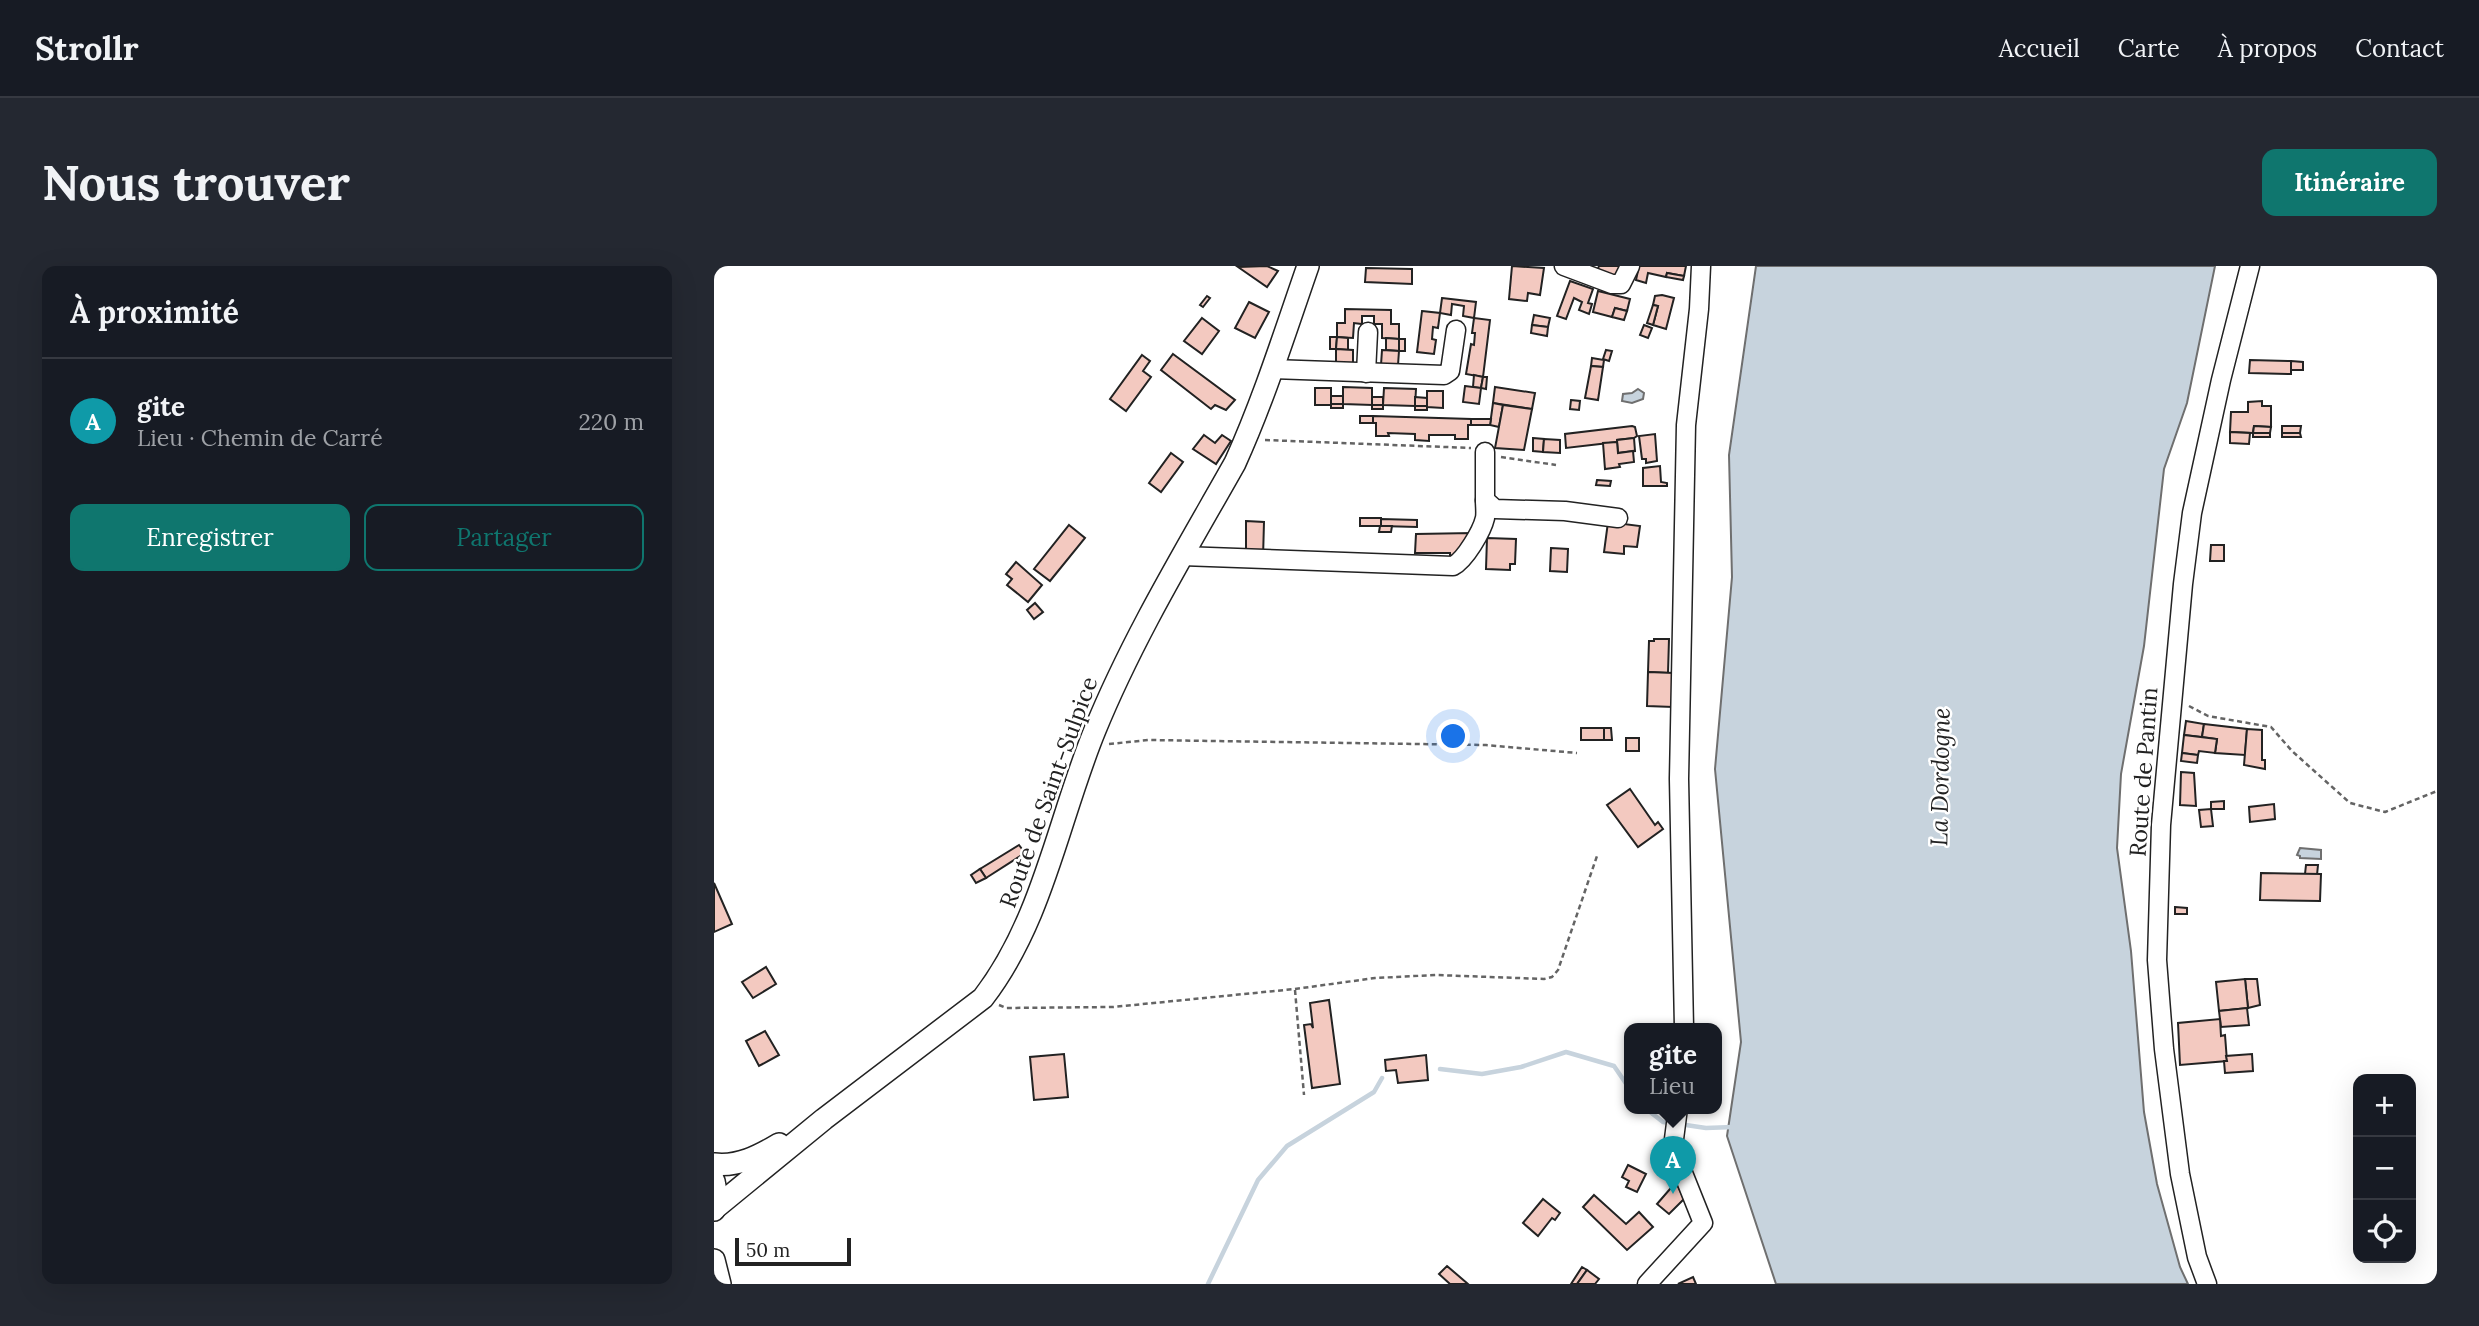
<!DOCTYPE html>
<html lang="fr">
<head>
<meta charset="utf-8">
<style>
  :root { --surface:#171b24; --page:#242831; --text:#f1f3f6; --muted:#9ea1a6; --line:#363941; --accent:#0f766e }
  body { margin:0; font-family:Lora,serif; background:var(--page); color:var(--text) }
  .controls { position:absolute; right:21px; bottom:21px; display:grid; overflow:hidden; border-radius:14px; box-shadow:0 7px 28px #0002 }
  .controls button { width:63px; height:63px; display:grid; place-items:center; padding:0; border:0; border-bottom:2px solid var(--line); background:var(--surface); color:var(--text); font:35px sans-serif }
  .scale { position:absolute; left:21px; bottom:18px; width:116px; box-sizing:border-box; padding-left:7px; border:4px solid #222; border-top:0; font-size:19px; line-height:24px; white-space:nowrap; color:#222; -webkit-text-stroke:5px #fff; paint-order:stroke }
  .you { position:absolute; left:740px; top:471px; width:24px; height:24px; margin:-18px; border:5px solid #fff; border-radius:50%; background:#1a73e8; box-shadow:0 0 0 10px #1a73e833 }
  .badge { display:grid; place-items:center; width:46px; height:46px; border-radius:50%; background:var(--accent); color:#fff; font-size:23px; font-weight:700 }
  .pin { position:absolute; translate:-50% -58px; filter:drop-shadow(0 2px 4px #0008) }
  .pin::after { content:''; position:absolute; top:37px; width:24px; height:21px; background:inherit; clip-path:polygon(0 0,100% 0,50% 100%) }
  .popup { position:absolute; left:910px; top:757px; width:98px; height:91px; box-sizing:border-box; display:grid; place-content:center; border-radius:14px; background:var(--surface); filter:drop-shadow(0 2px 5px #0005); font-size:23px; white-space:nowrap; color:var(--muted) }
  .popup b { font-size:26px; color:var(--text) }
  .popup::after { content:''; position:absolute; left:50%; top:100%; margin-left:-14px; border:14px solid transparent; border-top-color:var(--surface) }
  .list { margin:0; padding:0; list-style:none }
  h2 { display:flex; justify-content:space-between; align-items:center; height:91px; margin:0; padding:0 28px; font-size:30px }
  h2 small { font-size:23px; font-weight:400; color:var(--muted) }
  .list li { display:grid; grid-template-columns:46px 1fr auto; gap:21px; align-items:center; box-sizing:border-box; height:126px; padding:0 28px; border-top:2px solid var(--line) }
  .list b { display:block; font-size:26px; white-space:nowrap }
  .list p { margin:0; font-size:23px; white-space:nowrap; color:var(--muted) }
  .list em { font-size:23px; font-style:normal; color:var(--muted) }
  .actions { display:flex; gap:14px; padding:21px 28px }
  .actions a { flex:1; padding:16px 0; border:2px solid var(--accent); border-radius:14px; text-align:center; font-size:24px; color:var(--accent) }
  .actions .main { background:var(--accent); color:#fff }
  .icon { flex:none; width:38px; height:38px; fill:none; stroke:currentColor; stroke-width:2; stroke-linecap:round; stroke-linejoin:round }
  .map { position:relative; flex:none; width:1723px; height:1018px; overflow:hidden; border-radius:14px }
  header { display:flex; align-items:center; gap:42px; box-sizing:border-box; height:98px; padding:0 35px; background:var(--surface); border-bottom:2px solid var(--line) }
  header strong { font-size:33px }
  nav { display:flex; gap:38px; margin-inline-start:auto; font-size:24px }
  .intro { display:flex; align-items:center; justify-content:space-between; box-sizing:border-box; height:168px; padding:0 42px }
  h1 { margin:0; font-size:49px }
  .button { padding:18px 32px; border-radius:14px; background:var(--accent); color:#fff; font-size:24px; font-weight:700 }
  main { display:flex; gap:42px; padding:0 42px }
  aside { flex:1; background:var(--surface); border-radius:14px; box-shadow:0 7px 28px #0002 }
  .map>svg:first-child { display:block }
</style>
</head>
<body>
<header>
<strong>Strollr</strong>
<nav><a>Accueil</a><a>Carte</a><a>À propos</a><a>Contact</a></nav>
</header>
<div class="intro"><h1>Nous trouver</h1><a class="button">Itinéraire</a></div>
<main>
<aside>
<h2>À proximité<small></small></h2>
<ul class="list">
<li><span class="badge" style="background:#0f9aa8">A</span><div><b>gite</b><p>Lieu · Chemin de Carré</p></div><em>220 m</em></li>
</ul>
<div class="actions"><a class="main">Enregistrer</a><a>Partager</a></div>
</aside>
<div class="map">
<svg width="1723" height="1018" viewBox="0 0 1723 1018">
  <rect width="100%" height="100%" fill="#fff"/>
  <g fill="#c7d3dd" stroke="#6f6f6f" stroke-width="2">
    <polygon points="1042,0 1501,0 1473,137 1450,203 1430,380 1407,508 1403,582 1417,685 1430,846 1443,918 1466,1001 1474,1018 1062,1018 1013,870 1027,776 1001,503 1018,311 1015,189"/>
    <polygon points="924,123 930,127 929,133 918,137 908,135 909,128 918,127"/>
    <polygon points="1586,582 1607,584 1607,593 1586,592 1586,590 1583,589"/>
  </g>
  <g fill="none" stroke-linecap="round" stroke-linejoin="round">
    <g stroke="#c7d3dd" stroke-width="4.5">
      <polyline points="726,803 768,808 807,801 852,786 900,800 915,822"/>
      <polyline points="931,842 949,856 957,857"/>
      <polyline points="965,858 992,862 1019,861"/>
      <polyline points="494,1018 544,914 573,880 660,826 668,812"/>
    </g>
  </g>
  <g fill="#f3c9c0" stroke="#222" stroke-width="2">
    <polygon points="553,0 564,5 553,21 524,1"/>
    <polygon points="798,0 830,2 826,29 814,27 813,35 795,33"/>
    <polygon points="885,0 906,0 899,14 882,8"/>
    <polygon points="925,0 972,0 970,10 953,7 952,11 934,7 932,17 922,14"/>
    <polygon points="652,2 698,3 698,18 651,16"/>
    <polygon points="953,7 970,10 969,14 952,11"/>
    <polygon points="856,15 879,23 874,37 878,38 875,48 865,44 868,36 860,32 852,53 843,50"/>
    <polygon points="884,25 916,33 913,45 901,42 898,51 879,46"/>
    <polygon points="948,29 960,32 952,63 939,59 944,40 939,39 941,30"/>
    <polygon points="493,30 496,32 489,41 486,39"/>
    <polygon points="728,32 762,36 760,52 749,50 750,40 738,38 737,49 726,47"/>
    <polygon points="535,36 555,46 541,72 521,62"/>
    <polygon points="939,39 944,40 939,59 933,57"/>
    <polygon points="901,42 913,45 910,54 898,51"/>
    <polygon points="631,43 677,44 677,58 685,58 685,73 668,72 668,58 660,58 660,50 648,50 648,58 640,57 639,72 623,71 623,57 631,57"/>
    <polygon points="708,45 726,47 724,62 719,61 718,73 722,74 720,88 703,86"/>
    <polygon points="820,49 836,52 834,61 818,59"/>
    <polygon points="488,52 505,65 488,88 470,75"/>
    <polygon points="760,52 776,54 769,111 752,108 757,78 760,79 761,67 758,67"/>
    <polygon points="818,59 834,61 833,70 817,67"/>
    <polygon points="930,59 938,62 934,72 926,69"/>
    <polygon points="616,71 623,71 622,83 616,83"/>
    <polygon points="623,71 634,72 634,84 622,83"/>
    <polygon points="672,72 685,73 685,85 672,84"/>
    <rect x="685" y="73" width="6" height="12"/>
    <polygon points="622,83 639,84 639,98 622,98"/>
    <polygon points="668,84 685,85 684,99 667,99"/>
    <polygon points="892,84 898,85 895,95 889,93"/>
    <polygon points="459,88 521,134 512,144 501,139 497,143 447,104"/>
    <polygon points="428,89 436,95 429,105 437,111 412,145 396,133"/>
    <polygon points="878,92 890,94 889,101 877,100"/>
    <polygon points="1536,94 1577,95 1577,108 1535,107"/>
    <polygon points="1577,95 1589,96 1589,104 1577,104"/>
    <polygon points="877,100 889,101 884,134 871,132"/>
    <polygon points="760,109 769,111 767,122 759,121"/>
    <polygon points="769,111 773,111 772,123 767,122"/>
    <polygon points="751,120 767,122 765,138 749,136"/>
    <polygon points="629,121 658,122 658,139 629,138"/>
    <polygon points="781,121 821,127 818,143 779,137"/>
    <rect x="601" y="122" width="16" height="17"/>
    <polygon points="670,122 702,123 701,140 669,139"/>
    <polygon points="713,125 729,125 729,142 713,141"/>
    <rect x="617" y="130" width="12" height="8"/>
    <rect x="658" y="131" width="11" height="8"/>
    <polygon points="701,131 713,132 713,140 701,140"/>
    <polygon points="857,134 866,135 865,144 856,143"/>
    <polygon points="1548,135 1548,140 1557,140 1557,161 1540,160 1539,167 1516,166 1517,146 1534,146 1534,136"/>
    <polygon points="779,137 789,139 785,161 776,159"/>
    <rect x="617" y="138" width="12" height="4"/>
    <rect x="658" y="139" width="11" height="4"/>
    <polygon points="789,139 818,143 810,184 781,182"/>
    <rect x="701" y="140" width="12" height="4"/>
    <rect x="646" y="150" width="13" height="7"/>
    <polygon points="659,150 757,153 757,159 754,159 754,173 741,173 741,169 715,169 715,175 701,174 701,168 674,167 675,170 662,170 662,157 659,157"/>
    <polygon points="757,153 777,153 776,159 757,159"/>
    <polygon points="918,160 921,161 923,170 920,172 903,174 903,176 852,182 851,168"/>
    <polygon points="1540,160 1557,161 1556,167 1539,167"/>
    <polygon points="1568,160 1587,160 1586,167 1568,167"/>
    <polygon points="1516,166 1536,167 1535,178 1516,177"/>
    <rect x="1539" y="167" width="17" height="4"/>
    <polygon points="1568,167 1586,167 1587,171 1568,171"/>
    <polygon points="941,168 943,195 932,197 932,193 928,193 925,170"/>
    <polygon points="490,169 501,177 508,169 517,175 502,198 479,183"/>
    <polygon points="819,172 830,173 829,186 819,185"/>
    <polygon points="920,172 921,185 904,187 903,174"/>
    <polygon points="830,173 846,174 846,187 829,186"/>
    <polygon points="903,176 904,187 919,185 920,196 905,198 906,201 891,203 889,177"/>
    <polygon points="457,187 469,196 447,226 435,217"/>
    <polygon points="946,200 947,216 953,217 953,220 929,220 929,202"/>
    <polygon points="883,214 897,215 896,220 882,219"/>
    <rect x="646" y="252" width="21" height="8"/>
    <polygon points="667,253 703,254 703,261 667,260"/>
    <polygon points="532,255 550,256 549,292 529,291 529,283 532,283"/>
    <polygon points="894,256 926,260 923,281 910,280 910,288 890,286"/>
    <polygon points="355,259 371,272 336,315 320,303"/>
    <polygon points="666,260 678,260 677,266 665,266"/>
    <polygon points="758,267 736,295 736,287 701,287 702,268"/>
    <polygon points="773,272 802,273 801,298 796,298 796,304 772,303"/>
    <polygon points="1497,279 1510,279 1510,295 1496,295"/>
    <polygon points="837,282 854,283 853,306 836,305"/>
    <polygon points="302,296 328,319 314,336 293,319 298,313 292,308"/>
    <polygon points="321,337 329,346 320,353 313,344"/>
    <polygon points="940,373 955,373 954,407 934,406 935,375 940,375"/>
    <polygon points="934,406 960,407 959,441 933,440"/>
    <polygon points="1472,455 1490,458 1488,471 1470,469"/>
    <polygon points="1490,458 1533,463 1531,489 1501,487 1503,473 1488,471"/>
    <rect x="867" y="462" width="23" height="12"/>
    <polygon points="890,462 897,462 898,474 890,474"/>
    <polygon points="1533,463 1548,464 1548,494 1551,494 1551,503 1530,499"/>
    <polygon points="1470,469 1503,473 1501,487 1485,485 1484,489 1468,487"/>
    <rect x="912" y="472" width="13" height="13"/>
    <polygon points="1468,487 1484,489 1483,497 1467,495"/>
    <polygon points="1467,506 1480,507 1482,540 1466,539"/>
    <polygon points="916,523 941,559 944,556 949,563 924,581 893,539"/>
    <polygon points="1510,535 1510,543 1497,543 1497,536"/>
    <polygon points="1560,538 1561,553 1536,556 1535,541"/>
    <polygon points="1497,543 1499,560 1487,561 1485,544"/>
    <polygon points="305,579 311,587 272,612 266,603"/>
    <polygon points="1592,599 1604,599 1603,609 1591,608"/>
    <polygon points="266,603 272,612 262,617 257,609"/>
    <polygon points="1547,607 1607,608 1606,635 1546,634"/>
    <polygon points="0,617 18,658 0,666"/>
    <polygon points="1461,641 1473,642 1473,648 1461,648"/>
    <polygon points="52,701 62,718 39,732 28,716"/>
    <polygon points="1531,713 1543,713 1546,739 1534,742"/>
    <polygon points="1531,713 1534,742 1505,745 1502,716"/>
    <polygon points="615,734 626,818 598,822 590,759 597,758 599,762 596,737"/>
    <polygon points="1533,742 1535,759 1507,761 1505,745"/>
    <polygon points="1506,753 1507,770 1511,769 1513,795 1466,799 1464,757"/>
    <polygon points="51,765 65,789 45,800 32,775"/>
    <polygon points="350,788 354,831 320,834 316,791"/>
    <polygon points="1538,788 1539,805 1511,807 1510,795 1513,795 1512,790"/>
    <polygon points="712,789 714,814 684,817 682,804 672,805 671,794"/>
    <polygon points="914,899 932,908 923,926 912,921 915,915 908,911"/>
    <polygon points="962,916 970,933 955,948 943,938"/>
    <polygon points="880,929 912,958 925,946 939,961 913,984 869,941"/>
    <polygon points="829,933 846,947 841,954 838,952 824,970 809,957"/>
    <polygon points="733,1000 754,1018 736,1018 725,1008"/>
    <polygon points="868,1001 873,1004 863,1018 857,1018"/>
    <polygon points="873,1004 885,1013 881,1018 863,1018"/>
    <polygon points="979,1011 982,1018 964,1018"/>
  </g>
  <g fill="none" stroke-linecap="round" stroke-linejoin="round">
    <defs>
      <g id="minor">
        <polyline points="850,0 898,18 907,18 916,0"/>
        <polyline points="558,103 730,109 736,105 742,64"/>
        <polyline points="652,107 654,66"/>
        <polyline points="771,186 771,234 781,243 851,245 904,252"/>
        <path d="M468,290l271,10c12,-6 29,-35 32,-48 1,-5 0,-12 0,-18"/>
        <polyline points="970,762 965,513 972,159 985,43 987,0"/>
        <polyline points="960,873 964,842"/>
        <polyline points="933,1018 989,957 967,902"/>
        <polyline points="1493,1018 1483,991 1466,908 1450,783 1443,694 1447,559 1469,318 1478,247 1507,114 1536,0"/>
      </g>
      <g id="major">
        <path d="M0,898c24,3 45,-8 65,-20"/>
        <polyline points="0,915 3,931 0,944"/>
        <path d="M0,943l110,-90 159,-121c60,-78 75,-178 112,-268 38,-93 91,-180 140,-267 29,-64 50,-131 73,-197"/>
        <polyline points="0,994 6,1018"/>
      </g>
    </defs>
    <use href="#minor" stroke="#222" stroke-width="21"/>
    <use href="#major" stroke="#222" stroke-width="24"/>
    <g stroke="#646464" stroke-width="2.5" stroke-dasharray="5 3.5" stroke-linecap="butt">
      <polyline points="551,174 757,182"/>
      <polyline points="787,191 842,199"/>
      <polyline points="1475,440 1494,450 1557,461 1578,485 1636,537 1671,546 1723,525"/>
      <polyline points="395,478 434,474 772,479 863,487"/>
      <polyline points="581,724 590,829"/>
      <polyline points="285,739 292,742 399,741 581,723 661,712 722,709 830,713 838,711 844,704 884,587"/>
    </g>
    <use href="#minor" stroke="#fff" stroke-width="18"/>
    <use href="#major" stroke="#fff" stroke-width="21"/>
  </g>
  <g text-anchor="middle" dominant-baseline="central" stroke-width="5" stroke-linejoin="round" paint-order="stroke">
    <g font-size="23" fill="#222" stroke="#fff">
      <text transform="translate(1429 506) rotate(-86)">Route de Pantin</text>
      <text transform="translate(334 526) rotate(-70)">Route de Saint-Sulpice</text>
    </g>
    <g font-size="24" font-style="italic" fill="#222" stroke="#fff">
      <text transform="translate(1226 511) rotate(-89)">La Dordogne</text>
    </g>
  </g>
</svg>
<div class="controls">
<button>+</button>
<button>−</button>
<button><svg class="icon" aria-label="locate" viewBox="0 0 24 24"><circle cx="12" cy="12" r="6"/><path d="M12 2v4M12 18v4M2 12h4M18 12h4"/></svg></button>
</div>
<div class="scale">50 m</div>
<div class="you"></div>
<div class="pin badge" style="left:959px;top:928px;background:#0f9aa8">A</div>
<div class="popup"><b>gite</b>Lieu</div>
</div>
</main>
</body>
</html>
